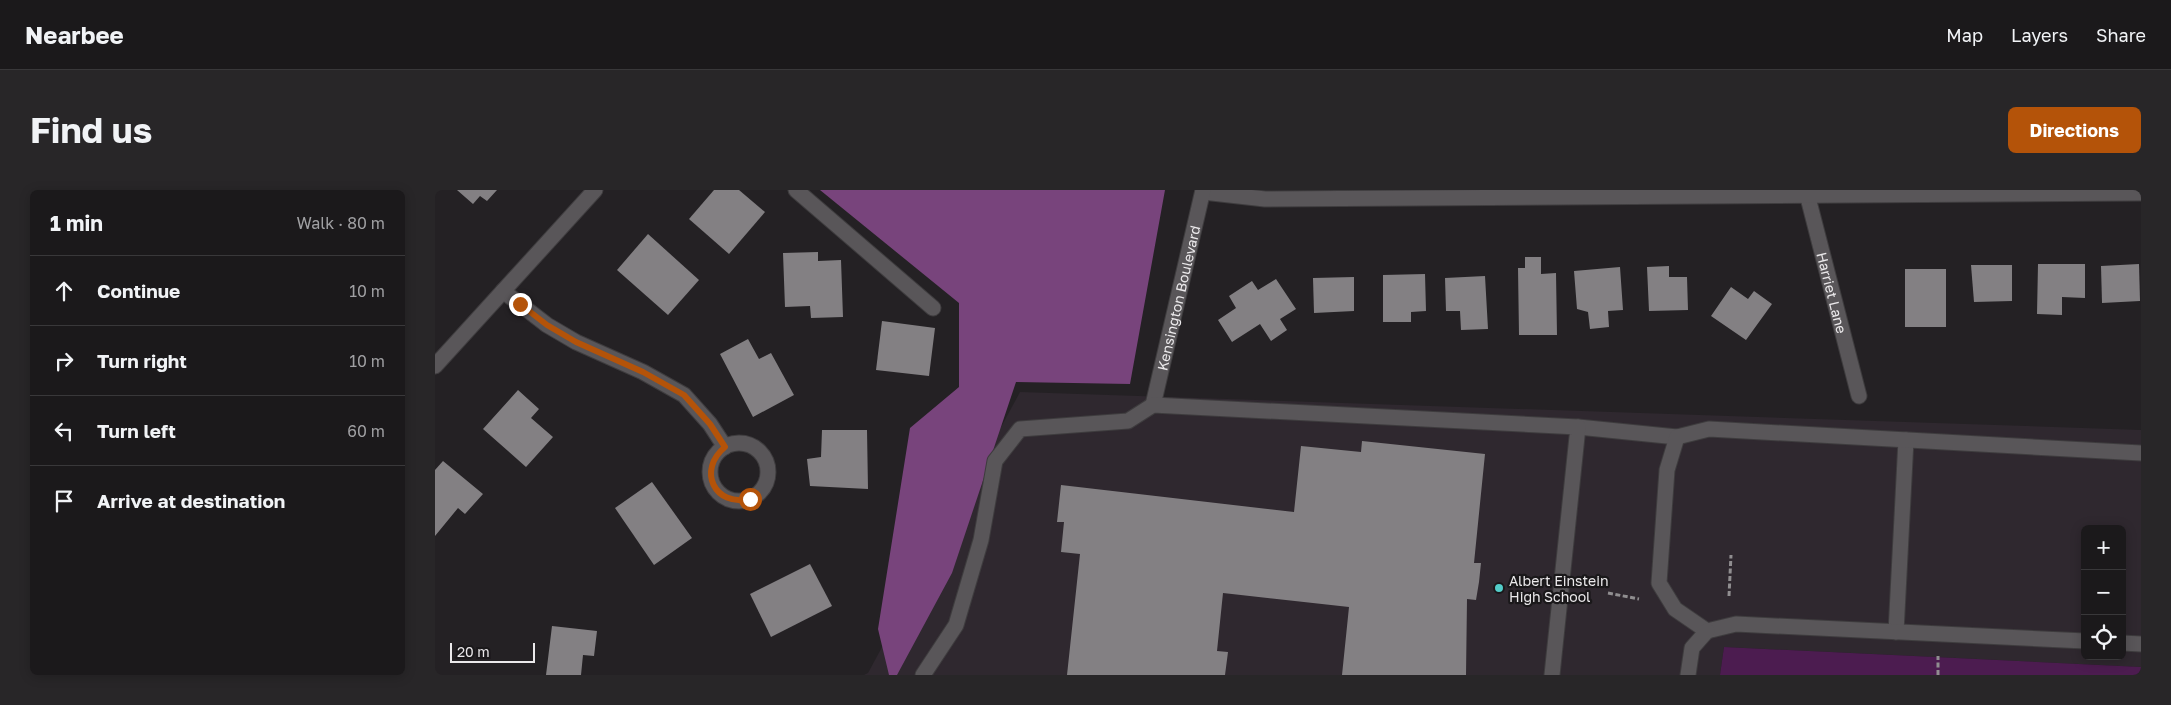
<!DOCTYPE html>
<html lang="en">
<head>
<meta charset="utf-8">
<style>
  :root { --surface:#1b191b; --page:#282628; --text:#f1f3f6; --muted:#a0a0a3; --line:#39383a; --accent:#b45309 }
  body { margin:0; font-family:"Golos Text",sans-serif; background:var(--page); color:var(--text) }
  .controls { position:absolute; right:15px; bottom:15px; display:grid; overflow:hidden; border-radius:8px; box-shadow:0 2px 12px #0003 }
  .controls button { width:45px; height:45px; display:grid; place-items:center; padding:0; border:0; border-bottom:1px solid var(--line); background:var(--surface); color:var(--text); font:25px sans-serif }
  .scale { position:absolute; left:15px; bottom:12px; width:85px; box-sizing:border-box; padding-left:5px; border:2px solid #ebe9eb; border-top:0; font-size:14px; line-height:18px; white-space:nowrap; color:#ebe9eb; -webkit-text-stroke:4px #1a181a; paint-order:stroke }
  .stop { position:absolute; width:15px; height:15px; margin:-11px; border:4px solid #b45309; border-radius:50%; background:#fff }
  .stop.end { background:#b45309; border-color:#fff; box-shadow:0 1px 5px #0008 }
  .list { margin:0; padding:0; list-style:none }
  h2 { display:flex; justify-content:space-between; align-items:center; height:65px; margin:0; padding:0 20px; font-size:21px }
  h2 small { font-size:16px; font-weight:400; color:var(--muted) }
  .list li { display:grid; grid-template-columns:32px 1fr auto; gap:15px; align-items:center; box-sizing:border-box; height:70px; padding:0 20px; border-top:1px solid var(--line) }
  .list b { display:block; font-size:19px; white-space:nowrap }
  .list em { font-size:16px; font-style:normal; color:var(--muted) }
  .icon { flex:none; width:28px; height:28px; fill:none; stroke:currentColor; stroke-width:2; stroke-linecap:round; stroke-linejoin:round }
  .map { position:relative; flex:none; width:1706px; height:485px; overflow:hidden; border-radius:8px }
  header { display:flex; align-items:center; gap:30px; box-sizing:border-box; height:70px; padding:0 25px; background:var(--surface); border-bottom:1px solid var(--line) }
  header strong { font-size:24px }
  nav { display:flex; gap:28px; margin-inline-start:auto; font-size:18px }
  .intro { display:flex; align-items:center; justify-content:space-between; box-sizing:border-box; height:120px; padding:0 30px }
  h1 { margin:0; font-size:35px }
  .button { padding:12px 22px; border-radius:8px; background:var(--accent); color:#fff; font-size:18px; font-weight:700 }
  main { display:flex; gap:30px; padding:0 30px }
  aside { flex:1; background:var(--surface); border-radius:8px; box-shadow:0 2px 12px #0003 }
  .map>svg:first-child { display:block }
</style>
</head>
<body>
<header>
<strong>Nearbee</strong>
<nav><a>Map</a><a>Layers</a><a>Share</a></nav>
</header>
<div class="intro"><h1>Find us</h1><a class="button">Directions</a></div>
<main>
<aside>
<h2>1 min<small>Walk · 80 m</small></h2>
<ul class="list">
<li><svg class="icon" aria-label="ahead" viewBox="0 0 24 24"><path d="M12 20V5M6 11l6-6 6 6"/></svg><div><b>Continue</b></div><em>10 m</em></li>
<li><svg class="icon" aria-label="right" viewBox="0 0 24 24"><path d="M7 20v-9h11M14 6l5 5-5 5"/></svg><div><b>Turn right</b></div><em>10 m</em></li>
<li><svg class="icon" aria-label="left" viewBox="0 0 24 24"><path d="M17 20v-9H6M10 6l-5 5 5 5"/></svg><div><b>Turn left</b></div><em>60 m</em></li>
<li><svg class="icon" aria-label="arrive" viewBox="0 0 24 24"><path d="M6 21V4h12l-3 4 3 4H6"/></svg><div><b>Arrive at destination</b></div></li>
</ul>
</aside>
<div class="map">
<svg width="1706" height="485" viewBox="0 0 1706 485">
  <rect width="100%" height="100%" fill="#242124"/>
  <path fill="#2f282f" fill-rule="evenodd" d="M585,202l1121,38v237l-417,-20 -4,28h-856l4,-2zM1650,339h37v127h-37z"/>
  <polygon fill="#4c1c50" points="1289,457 1706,477 1706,485 1285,485"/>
  <polygon fill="#78447c" points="385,0 730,0 695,194 581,192 517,383 462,485 454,485 443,439 475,238 524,197 524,113"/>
  <g fill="#838083">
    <polygon points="22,0 62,0 52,11 45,6 38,14"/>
    <polygon points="279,0 304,0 330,22 294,64 254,29"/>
    <polygon points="213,44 264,90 233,125 182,80"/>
    <polygon points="383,62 383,71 406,70 408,127 376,128 375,116 350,117 348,63"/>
    <polygon points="1090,67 1106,67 1106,84 1121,83 1122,145 1084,145 1083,78 1090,78"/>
    <polygon points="1603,74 1650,74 1650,108 1627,107 1627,125 1602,124"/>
    <polygon points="1704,74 1705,111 1667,113 1666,76"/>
    <polygon points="1536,75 1577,75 1577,111 1539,112"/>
    <polygon points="1234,76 1234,87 1252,87 1253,120 1214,121 1212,77"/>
    <polygon points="1185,77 1188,120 1173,121 1174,137 1155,139 1153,122 1142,119 1139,81"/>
    <rect x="1470" y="79" width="41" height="58"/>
    <polygon points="990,84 991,121 976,122 976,132 948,132 948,85"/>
    <polygon points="1050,86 1053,139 1026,140 1025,121 1011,121 1010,88"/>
    <polygon points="919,87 919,121 879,123 878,88"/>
    <polygon points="841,89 861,119 845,129 852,140 836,151 825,134 797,152 783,130 801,118 794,106 817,91 823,100"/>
    <polygon points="1296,97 1313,109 1319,101 1337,114 1311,150 1276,126"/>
    <polygon points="447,131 500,138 494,186 441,180"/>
    <polygon points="313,149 324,169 336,163 359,205 318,227 285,164"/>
    <polygon points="83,200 104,219 96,228 118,247 91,277 48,239"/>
    <polygon points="387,240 432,240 433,299 375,296 372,269 386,267"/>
    <polygon points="927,251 1050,264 1039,373 1046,373 1044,392 1041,410 1032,409 1031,485 907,485 914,417 788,403 782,461 793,462 790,485 632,485 645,364 626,362 629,332 622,332 626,295 859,322 866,256 926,262"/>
    <polygon points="8,271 48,304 30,324 23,318 0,346 0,280"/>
    <polygon points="217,292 257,348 219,375 180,318"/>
    <polygon points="375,374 397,416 336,447 315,404"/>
    <polygon points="117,436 162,441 159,466 148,465 146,485 111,485"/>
  </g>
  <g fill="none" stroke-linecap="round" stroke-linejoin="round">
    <defs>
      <g id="minor">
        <polyline points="361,0 498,118"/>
        <path id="s1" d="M1371,0l53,206"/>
        <polyline points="768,2 830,9 1706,3"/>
        <polyline points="68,101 112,135 141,152 208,182 249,205 275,234 290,257"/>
        <polyline points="0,176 160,0"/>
        <path id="s2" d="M718,215l50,-215"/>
        <polyline points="1143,237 1242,247"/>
        <circle cx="304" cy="282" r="29"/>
        <polyline points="1461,442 1471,250"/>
        <polyline points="1650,451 1301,434 1272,441 1240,419 1224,393 1232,280 1242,247 1274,239 1706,263"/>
        <polyline points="1687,453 1706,454"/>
        <polyline points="488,485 521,435 546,350 560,271 585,239 693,231 718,215 1143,237 1117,485"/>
        <polyline points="1253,485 1257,458 1272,441"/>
      </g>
    </defs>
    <use href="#minor" stroke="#3e3c3e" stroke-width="17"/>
    <g stroke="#908e90" stroke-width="3" stroke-dasharray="5 2.5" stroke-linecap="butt">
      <polyline points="1173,403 1204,409"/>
      <polyline points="1294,406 1296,365"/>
      <polyline points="1503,485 1503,466"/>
    </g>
    <use href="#minor" stroke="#595659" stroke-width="15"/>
  </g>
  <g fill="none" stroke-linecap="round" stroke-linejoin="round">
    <path stroke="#b45309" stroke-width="6" d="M85,114l27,21 29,17 67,30 41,23 26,29 15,23c-28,23 -11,60 25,52"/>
  </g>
  <circle fill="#53cdc9" stroke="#1a181a" stroke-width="2" cx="1064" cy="398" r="5"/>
  <g text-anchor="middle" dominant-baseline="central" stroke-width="4.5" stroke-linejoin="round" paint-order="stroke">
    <g font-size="14" fill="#ebe9eb" stroke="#1a181a">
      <text stroke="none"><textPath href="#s1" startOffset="106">Harriet Lane</textPath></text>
      <text stroke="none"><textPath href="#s2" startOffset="110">Kensington Boulevard</textPath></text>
    </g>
    <g font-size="14" fill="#ebe9eb" stroke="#1a181a" text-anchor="start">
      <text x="1074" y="390">Albert Einstein<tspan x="1074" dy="16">High School</tspan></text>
    </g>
  </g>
</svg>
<div class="controls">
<button>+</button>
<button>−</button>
<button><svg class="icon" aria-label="locate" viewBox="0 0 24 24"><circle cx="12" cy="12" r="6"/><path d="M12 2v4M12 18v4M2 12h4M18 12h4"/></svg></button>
</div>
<div class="scale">20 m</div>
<div class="stop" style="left:315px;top:309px"></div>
<div class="stop end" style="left:85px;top:114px"></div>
</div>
</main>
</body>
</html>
